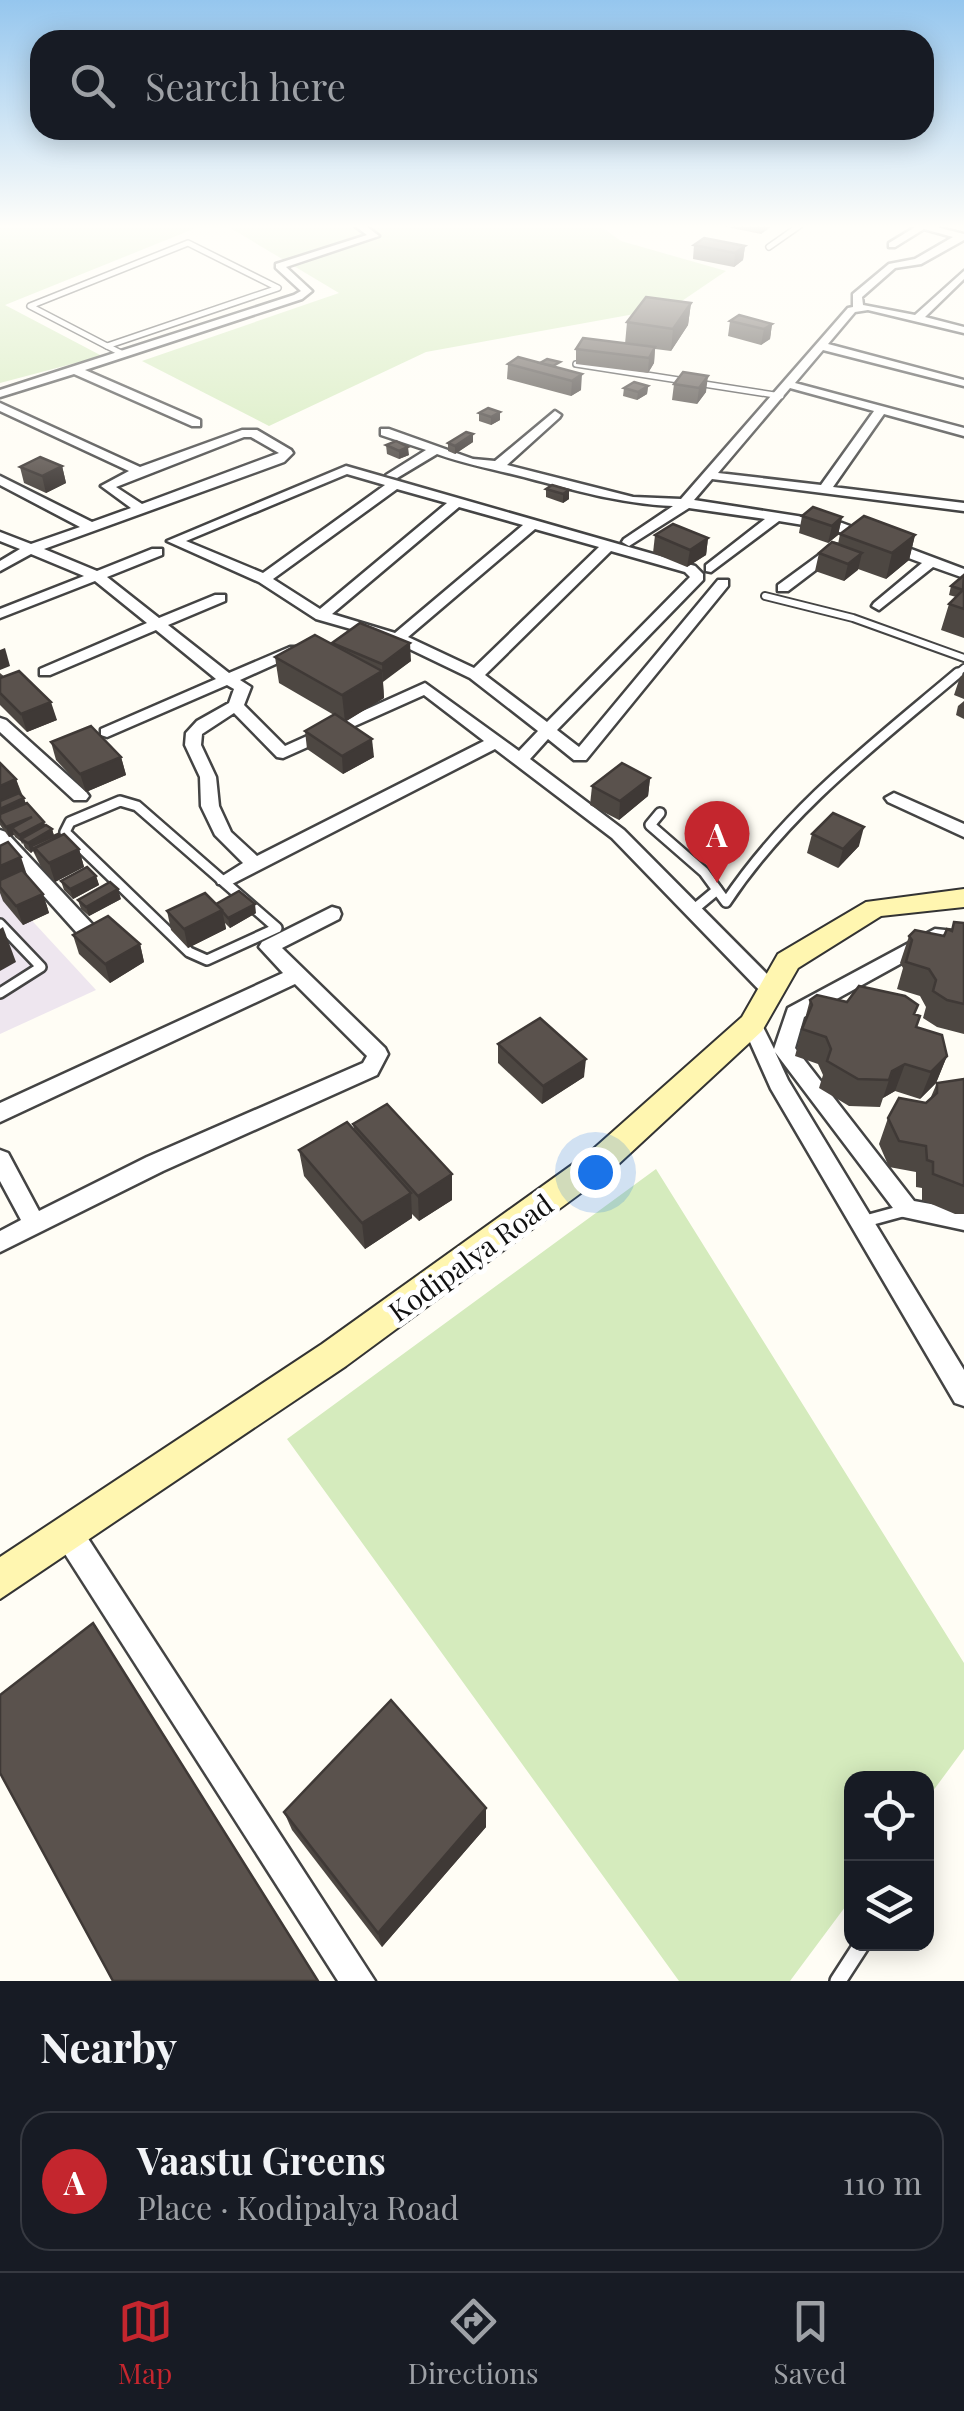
<!DOCTYPE html>
<html lang="en">
<head>
<meta charset="utf-8">
<style>
  :root { --surface:#171b24; --page:#20242c; --text:#f1f3f6; --muted:#9ea1a6; --line:#363941; --accent:#c4262e }
  body { margin:0; font-family:"Playfair Display",serif; background:var(--page); color:var(--text) }
  .controls { position:absolute; right:30px; bottom:30px; display:grid; overflow:hidden; border-radius:20px; box-shadow:0 5px 25px #0003 }
  .controls button { width:90px; height:90px; display:grid; place-items:center; padding:0; border:0; border-bottom:2px solid var(--line); background:var(--surface); color:var(--text); font:50px sans-serif }
  .you { position:absolute; left:595px; top:1172px; width:35px; height:35px; margin:-25px; border:8px solid #fff; border-radius:50%; background:#1a73e8; box-shadow:0 0 0 15px #1a73e833 }
  .badge { display:grid; place-items:center; width:65px; height:65px; border-radius:50%; background:var(--accent); color:#fff; font-size:32px; font-weight:700 }
  .pin { position:absolute; translate:-50% -82px; filter:drop-shadow(0 2px 5px #0008) }
  .pin::after { content:''; position:absolute; top:52px; width:35px; height:30px; background:inherit; clip-path:polygon(0 0,100% 0,50% 100%) }
  .list { margin:0; padding:0; list-style:none }
  h2 { display:flex; justify-content:space-between; align-items:center; height:130px; margin:0; padding:0 40px; font-size:42px }
  h2 small { font-size:32px; font-weight:400; color:var(--muted) }
  .list li { display:grid; grid-template-columns:65px 1fr auto; gap:30px; align-items:center; box-sizing:border-box; height:140px; margin:0 20px 20px; padding:0 20px; border:2px solid var(--line); border-radius:30px }
  .list b { display:block; font-size:38px; white-space:nowrap }
  .list p { margin:0; font-size:32px; white-space:nowrap; color:var(--muted) }
  .list em { font-size:32px; font-style:normal; color:var(--muted) }
  .icon { flex:none; width:55px; height:55px; fill:none; stroke:currentColor; stroke-width:2; stroke-linecap:round; stroke-linejoin:round }
  .map { position:relative; flex:none; width:964px; height:1981px; overflow:hidden }
  .search { position:absolute; background:var(--surface); box-shadow:0 5px 25px #0003; left:30px; right:30px; top:30px; height:110px; display:flex; align-items:center; gap:25px; box-sizing:border-box; padding:0 35px; border-radius:30px; color:var(--muted); font-size:38px }
  .sheet { height:290px; background:var(--surface) }
  nav { display:flex; justify-content:space-around; align-items:center; box-sizing:border-box; height:140px; border-top:2px solid var(--line); background:var(--surface); font-size:28px; color:var(--muted) }
  nav a { display:grid; justify-items:center; gap:5px }
  nav .on { color:var(--accent) }
  .map>svg:first-child { display:block }
</style>
</head>
<body>
<div class="map">
<svg width="964" height="1981" viewBox="0 0 964 1981">
  <rect width="100%" height="100%" fill="#fffdf5"/>
  <polygon fill="#eee6ef" points="0,886 96,990 0,1034"/>
  <g fill="#d5ebbd">
    <polygon points="0,226 201,226 5,305 102,356 0,383"/>
    <polygon points="227,226 600,226 621,241 726,271 673,307 426,352 269,426 142,361 339,293"/>
    <polygon points="656,1169 964,1663 964,1749 927,1799 926,1778 852,1778 851,1899 790,1981 679,1981 287,1439"/>
  </g>
  <g fill="none" stroke-linecap="round" stroke-linejoin="round">
    <defs>
      <g id="lane-far4">
        <polygon points="188,243 278,288 107,346 30,306"/>
        <polyline points="769,247 799,226"/>
        <polyline points="107,346 123,354"/>
        <polyline points="576,364 781,396"/>
      </g>
      <g id="lane-far3">
        <polyline points="765,596 853,618 964,658"/>
        <polyline points="955,675 964,668"/>
      </g>
      <g id="lane-far2">
        <polygon points="120,801 137,806 277,928 207,960 189,952 65,832 70,822"/>
        <path d="M660,813l-10,12 54,47 22,30c62,-93 148,-158 232,-229"/>
        <polyline points="693,910 717,890"/>
        <polyline points="0,924 41,967 0,993"/>
      </g>
      <polyline id="lane-far1" points="862,1222 906,1210"/>
      <polyline id="lane" points="838,1981 862,1944"/>
      <g id="street">
        <polygon points="355,226 366,226 379,236 286,267 312,291 302,299 85,370 200,420 200,426 192,426 74,374 0,397 0,390 294,295 301,291 276,268 276,264 367,235"/>
        <path d="M917,226h15l32,8v6l-43,24 -26,4 -33,29 1,8 52,10 49,-44v8l-39,38 39,10v6l-96,-23 -13,2 -27,32 136,36v6l-141,-36 -28,33 169,45v8l-80,-22 -51,73 131,16v8l-252,-32 -18,21 148,23 122,46v9l-31,-11 -54,43 -7,-4 2,-3 48,-40 -88,-33 -55,-9 -68,51 -5,-1v-6l59,-46 -76,-11 -60,38 -7,-4 2,-3 49,-33c-53,-2 -102,-17 -153,-30 -28,-7 -55,-12 -83,-22l-40,24 -11,-3 40,-25 -45,-15v-6h8l84,30 22,2 60,-50 6,4 -2,3 -52,47 126,32 48,2 167,-191 5,-1v-13l36,-30 26,-5 38,-22 -29,-8 -29,18h-6v-4zM790,388l84,23 -53,74 -103,-12z"/>
        <path d="M0,403l140,64 102,-37h15l34,20 2,3 -9,9 -240,87 53,22 55,-22h10v6l-55,22 52,41 56,-23h10v6l-57,24 61,48 61,-26h10v6l-60,27 11,7 -7,18 41,41 140,-63 94,68 19,-20 -68,-53 -77,-37 -77,-22 -57,-37 -92,-41 179,-75 349,100 8,8v6l-146,150 22,17 139,-167h10v6l-142,174h-12l-26,-21 -18,20 94,71 154,155 3,5 -3,5h-14l-152,-157 -117,-89 -263,135h-14l-2,-4 27,-17 -28,-28 -14,-29 -1,-29 -15,-32 1,-12 11,-12 32,-18 5,-14 -7,-4 -120,52 -6,-2v-6l115,-50 -60,-49 -106,45h-10v-6l107,-46 -52,-42 -95,37v-9l84,-33 -53,-22 -31,17v-10l20,-12 -20,-8v-9l31,12 49,-17 -80,-42v-9l92,46 39,-14 -30,-22 28,-15 -129,-60zM244,437h7l28,16 -137,51 -26,-17zM347,474l38,11 -122,88 -77,-32zM397,489l50,14 -127,106 -47,-30zM459,507l64,18 -128,108 -63,-19zM535,529l64,18 -125,121 -66,-31zM611,551l74,21 5,5 -143,145 -62,-47zM424,695l60,46 -227,115 -26,-24 -12,-26 -3,-29 -15,-32 1,-11 32,-21 43,44 6,1z"/>
        <polygon points="834,544 846,547 788,591 778,591 778,585"/>
        <polygon points="0,718 6,720 86,792 89,796 86,800 74,800 0,732"/>
        <polygon points="894,793 964,824 964,837 888,802 885,798"/>
        <polygon points="0,830 6,832 92,924 95,929 92,934 78,934 0,847"/>
        <polygon points="332,907 339,909 341,914 339,919 282,948 385,1048 388,1054 377,1075 163,1171 0,1252 0,1231 21,1220 0,1181 0,1150 8,1153 39,1211 147,1157 363,1063 367,1056 295,984 0,1122 0,1103 283,973 259,947 262,942"/>
        <polygon points="935,929 964,932 964,946 938,943 804,1017 795,1048 914,1201 964,1210 964,1230 899,1216 775,1052 788,1080 964,1370 964,1406 955,1403 771,1089 742,1024 745,1019 759,1019 774,1049 788,1008"/>
        <polygon points="68,1519 78,1523 375,1981 338,1981 58,1543 54,1533 58,1523"/>
      </g>
      <polygon id="secondary" points="964,889 964,907 881,916 798,968 762,1031 612,1170 346,1366 0,1599 0,1557 322,1344 590,1152 742,1017 778,954 866,902"/>
    </defs>
    <use href="#lane-far4" stroke="#444" stroke-width="8"/>
    <use href="#lane-far3" stroke="#444" stroke-width="10"/>
    <use href="#lane-far2" stroke="#444" stroke-width="14"/>
    <use href="#lane-far1" stroke="#444" stroke-width="16"/>
    <use href="#lane" stroke="#444" stroke-width="20"/>
    <use href="#street" stroke="#444" stroke-width="5"/>
    <use href="#secondary" stroke="#333" stroke-width="4"/>
    <use href="#lane-far4" stroke="#fff" stroke-width="5"/>
    <use href="#lane-far3" stroke="#fff" stroke-width="6"/>
    <use href="#lane-far2" stroke="#fff" stroke-width="9"/>
    <use href="#lane-far1" stroke="#fff" stroke-width="11"/>
    <use href="#lane" stroke="#fff" stroke-width="15"/>
    <use href="#street" fill="#fff" fill-rule="evenodd"/>
    <use href="#secondary" fill="#fff6b0" fill-rule="evenodd"/>
  </g>
  <g fill="#4d4742">
    <polygon points="722,226 772,226 761,234"/>
    <polygon points="694,245 745,246 743,260 734,267 693,259"/>
    <polygon points="691,303 688,325 671,351 655,349 654,363 648,373 576,364 576,349 625,344 627,322"/>
    <polygon points="730,321 772,324 770,339 761,345 728,336"/>
    <polygon points="508,364 560,368 581,390 571,396 507,379"/>
    <polygon points="683,372 706,392 697,404 672,400 674,384"/>
    <polygon points="648,386 647,394 637,400 623,396 624,388"/>
    <polygon points="500,412 500,420 491,425 479,421 479,413"/>
    <polygon points="473,442 455,454 448,451 448,443"/>
    <polygon points="386,445 409,455 399,459 387,454"/>
    <polygon points="62,466 66,483 46,493 24,483 20,467"/>
    <polygon points="546,489 569,490 569,499 563,503 546,497"/>
    <polygon points="802,516 842,517 838,535 828,543 799,533"/>
    <polygon points="840,534 915,535 909,560 886,579 858,569 844,581 815,571 819,553 838,544"/>
    <polygon points="655,535 708,538 706,555 687,567 653,553"/>
    <polygon points="964,575 964,638 941,630 949,604 956,597 949,595 951,586"/>
    <polygon points="332,643 411,661 383,681 384,698 346,721 374,757 343,774 307,749 305,731 334,715 279,683 275,657 332,644"/>
    <polygon points="0,673 57,720 27,732 0,705"/>
    <polygon points="964,674 964,699 954,695 960,677"/>
    <polygon points="964,701 964,719 956,715 958,706"/>
    <polygon points="51,742 121,757 126,775 86,792 56,760"/>
    <polygon points="0,763 16,779 26,804 44,822 45,825 52,829 54,836 79,849 84,867 55,882 41,867 33,851 31,853 25,848 23,843 15,837 14,835 9,837 0,825"/>
    <polygon points="650,778 648,796 619,820 590,805 592,786"/>
    <polygon points="812,834 859,846 838,868 807,853"/>
    <polygon points="0,846 43,894 49,913 23,925 3,901 0,893"/>
    <polygon points="96,876 99,885 73,899 64,890 61,881"/>
    <polygon points="121,899 89,916 81,909 78,900"/>
    <polygon points="216,904 256,913 230,928 225,923 226,929 188,948 171,930 167,911"/>
    <polygon points="964,923 964,1034 937,1027 923,1018 926,1007 920,996 897,989 903,968 900,963 909,936 944,936"/>
    <polygon points="73,935 140,944 144,962 110,983 79,954"/>
    <polygon points="810,1000 847,1002 914,1014 916,1027 947,1056 936,1083 920,1099 895,1091 883,1098 880,1107 849,1106 819,1088 823,1075 818,1064 795,1056"/>
    <polygon points="498,1044 584,1077 542,1104 498,1063"/>
    <polygon points="964,1079 964,1214 955,1214 922,1200 922,1188 916,1187 916,1172 889,1167 879,1144 888,1118 926,1103 930,1099 937,1083"/>
    <polygon points="353,1124 452,1174 452,1200 419,1221 412,1214 412,1218 365,1249 304,1176 299,1150 354,1129"/>
    <polygon points="486,1808 486,1827 382,1947 292,1830 284,1812"/>
  </g>
  <g fill="#3f3936">
    <polygon points="762,226 772,226 761,234"/>
    <polygon points="745,246 743,260 734,267 735,253"/>
    <polygon points="691,303 688,325 671,351 673,329"/>
    <polygon points="772,324 770,339 761,345 764,329"/>
    <polygon points="655,347 654,363 648,373 649,358"/>
    <polygon points="582,374 581,390 571,396 572,381"/>
    <polygon points="708,376 706,392 697,404 699,388"/>
    <polygon points="648,386 647,394 637,400 638,392"/>
    <polygon points="500,412 500,420 491,425 491,417"/>
    <polygon points="473,434 473,442 455,454 455,446"/>
    <polygon points="408,447 409,455 399,459 399,451"/>
    <polygon points="62,466 66,483 46,493 42,476"/>
    <polygon points="569,490 569,499 563,503 563,494"/>
    <polygon points="842,517 838,535 828,543 832,526"/>
    <polygon points="915,535 909,560 886,579 892,553"/>
    <polygon points="708,538 706,555 687,567 690,550"/>
    <polygon points="862,553 858,570 844,581 848,564"/>
    <polygon points="410,643 411,661 383,682 382,664"/>
    <polygon points="5,648 10,666 0,670 0,650"/>
    <polygon points="382,671 384,698 345,722 342,695"/>
    <polygon points="51,702 57,720 27,732 21,714"/>
    <polygon points="372,739 374,757 343,774 342,756"/>
    <polygon points="121,757 126,775 86,792 80,774"/>
    <polygon points="650,778 648,796 619,820 620,801"/>
    <polygon points="16,779 22,798 0,808 0,786"/>
    <polygon points="24,798 27,808 0,819 0,809"/>
    <polygon points="32,817 12,828 14,835 9,837 6,827"/>
    <polygon points="44,822 47,832 21,839 23,843 22,844 19,835"/>
    <polygon points="864,827 859,846 838,868 843,849"/>
    <polygon points="52,829 55,839 31,846 33,851 31,853 28,843"/>
    <polygon points="79,849 84,867 55,882 49,863"/>
    <polygon points="21,857 27,875 0,888 0,866"/>
    <polygon points="96,876 99,885 73,899 70,889"/>
    <polygon points="118,889 121,899 89,916 86,907"/>
    <polygon points="43,894 49,913 23,925 16,906"/>
    <polygon points="255,904 256,913 230,928 228,918"/>
    <polygon points="222,910 226,929 188,948 184,929"/>
    <polygon points="3,927 16,962 0,971 0,929"/>
    <polygon points="140,944 144,962 110,983 105,964"/>
    <polygon points="947,1056 936,1083 920,1099 931,1072"/>
    <polygon points="586,1059 584,1077 542,1104 543,1086"/>
    <polygon points="905,1064 895,1091 883,1098 892,1071"/>
    <polygon points="452,1174 452,1200 419,1221 418,1196"/>
    <polygon points="411,1193 412,1218 365,1249 362,1223"/>
    <polygon points="486,1808 486,1827 382,1947 378,1933"/>
  </g>
  <g fill="#5a524d" stroke="#3f3936" stroke-width="2.5">
    <polygon points="704,238 745,246 735,253 694,245"/>
    <polygon points="646,297 691,303 673,329 627,322"/>
    <polygon points="739,315 772,324 764,329 730,321"/>
    <polygon points="583,338 655,347 649,358 576,349"/>
    <polygon points="518,357 582,374 572,381 508,364"/>
    <polygon points="547,359 560,362 553,366 540,363"/>
    <polygon points="683,372 708,376 699,388 674,384"/>
    <polygon points="634,382 648,386 638,392 624,388"/>
    <polygon points="488,408 500,412 491,417 479,413"/>
    <polygon points="466,432 473,434 455,446 448,443"/>
    <polygon points="396,441 408,447 399,451 386,445"/>
    <polygon points="40,457 62,466 42,476 20,467"/>
    <polygon points="552,485 569,490 563,494 546,489"/>
    <polygon points="813,507 842,517 832,526 802,516"/>
    <polygon points="864,516 915,535 892,553 840,534"/>
    <polygon points="673,524 708,538 690,550 655,535"/>
    <polygon points="832,542 862,553 848,564 819,553"/>
    <polygon points="964,575 963,590 951,586"/>
    <polygon points="964,589 964,609 949,604"/>
    <polygon points="360,623 410,643 382,664 332,643"/>
    <polygon points="315,635 382,671 342,695 275,657"/>
    <polygon points="19,671 51,702 21,714 0,693 0,678"/>
    <polygon points="335,714 372,739 342,756 305,731"/>
    <polygon points="91,726 121,757 80,774 51,742"/>
    <polygon points="0,763 16,779 0,786"/>
    <polygon points="622,763 650,778 620,801 592,786"/>
    <polygon points="19,793 24,798 0,809 0,801"/>
    <polygon points="27,803 44,822 19,835 12,828 32,817 6,827 0,819 0,814"/>
    <polygon points="833,813 864,827 843,849 812,834"/>
    <polygon points="46,825 52,829 28,843 21,839"/>
    <polygon points="58,834 60,836 35,848 35,851 31,846"/>
    <polygon points="64,834 79,849 49,863 35,848"/>
    <polygon points="8,842 21,857 0,866 0,846"/>
    <polygon points="87,867 96,876 70,889 61,881"/>
    <polygon points="22,870 43,894 16,906 0,887 0,880"/>
    <polygon points="110,882 118,889 86,907 78,900"/>
    <polygon points="239,891 255,904 228,918 216,904"/>
    <polygon points="205,893 222,910 184,929 167,911"/>
    <polygon points="108,916 140,944 105,964 73,935"/>
    <polygon points="954,922 964,923 964,1004 947,1000 933,991 936,980 929,969 906,962 912,940 909,936 915,930 944,936 947,929 952,931"/>
    <polygon points="859,986 905,996 918,1005 914,1014 920,1016 916,1027 942,1035 947,1056 931,1072 905,1064 892,1071 889,1080 858,1079 827,1061 831,1049 826,1037 802,1029 812,1005 810,1000 817,995 847,1002"/>
    <polygon points="540,1018 586,1059 543,1086 498,1044"/>
    <polygon points="964,1079 964,1186 933,1174 933,1162 927,1160 926,1146 899,1141 888,1118 899,1098 926,1103 937,1093 937,1083"/>
    <polygon points="387,1104 452,1174 418,1196 353,1124"/>
    <polygon points="347,1122 411,1193 362,1223 299,1150"/>
    <polygon points="93,1623 318,1981 113,1981 0,1773 0,1695"/>
    <polygon points="391,1700 486,1808 378,1933 284,1812"/>
  </g>
  <linearGradient id="sky" x2="0" y2="1"><stop stop-color="#95c6ee"/><stop offset="0.45" stop-color="#fffefa"/><stop offset="1" stop-color="#fffefa" stop-opacity="0"/></linearGradient>
  <rect width="964" height="503" fill="url(#sky)"/>
  <g text-anchor="middle" dominant-baseline="central" stroke-width="10" stroke-linejoin="round" paint-order="stroke">
    <g font-size="28" fill="#111" stroke="#fff">
      <text transform="translate(470 1257) rotate(-36)">Kodipalya Road</text>
    </g>
  </g>
</svg>
<div class="controls">
<button><svg class="icon" aria-label="locate" viewBox="0 0 24 24"><circle cx="12" cy="12" r="6"/><path d="M12 2v4M12 18v4M2 12h4M18 12h4"/></svg></button>
<button><svg class="icon" aria-label="layers" viewBox="0 0 24 24"><path d="M12 4l9 5-9 5-9-5zM3 14l9 5 9-5"/></svg></button>
</div>
<div class="you"></div>
<div class="pin badge" style="left:717px;top:883px">A</div>
<div class="search"><svg class="icon" aria-label="search" viewBox="0 0 24 24"><circle cx="10" cy="10" r="6"/><path d="M15 15l6 6"/></svg>Search here</div>
</div>
<section class="sheet">
<h2>Nearby<small></small></h2>
<ul class="list">
<li><span class="badge">A</span><div><b>Vaastu Greens</b><p>Place · Kodipalya Road</p></div><em>110 m</em></li>
</ul>
</section>
<nav>
<a class="on"><svg class="icon" aria-label="map" viewBox="0 0 24 24"><path d="M3 6l6-2 6 2 6-2v14l-6 2-6-2-6 2zM9 4v14M15 6v14"/></svg>Map</a>
<a><svg class="icon" aria-label="directions" viewBox="0 0 24 24"><path d="M12 3l9 9-9 9-9-9zM9 14v-3h6M13 9l2 2-2 2"/></svg>Directions</a>
<a><svg class="icon" aria-label="saved" viewBox="0 0 24 24"><path d="M7 4h10v16l-5-4-5 4z"/></svg>Saved</a>
</nav>
</body>
</html>
